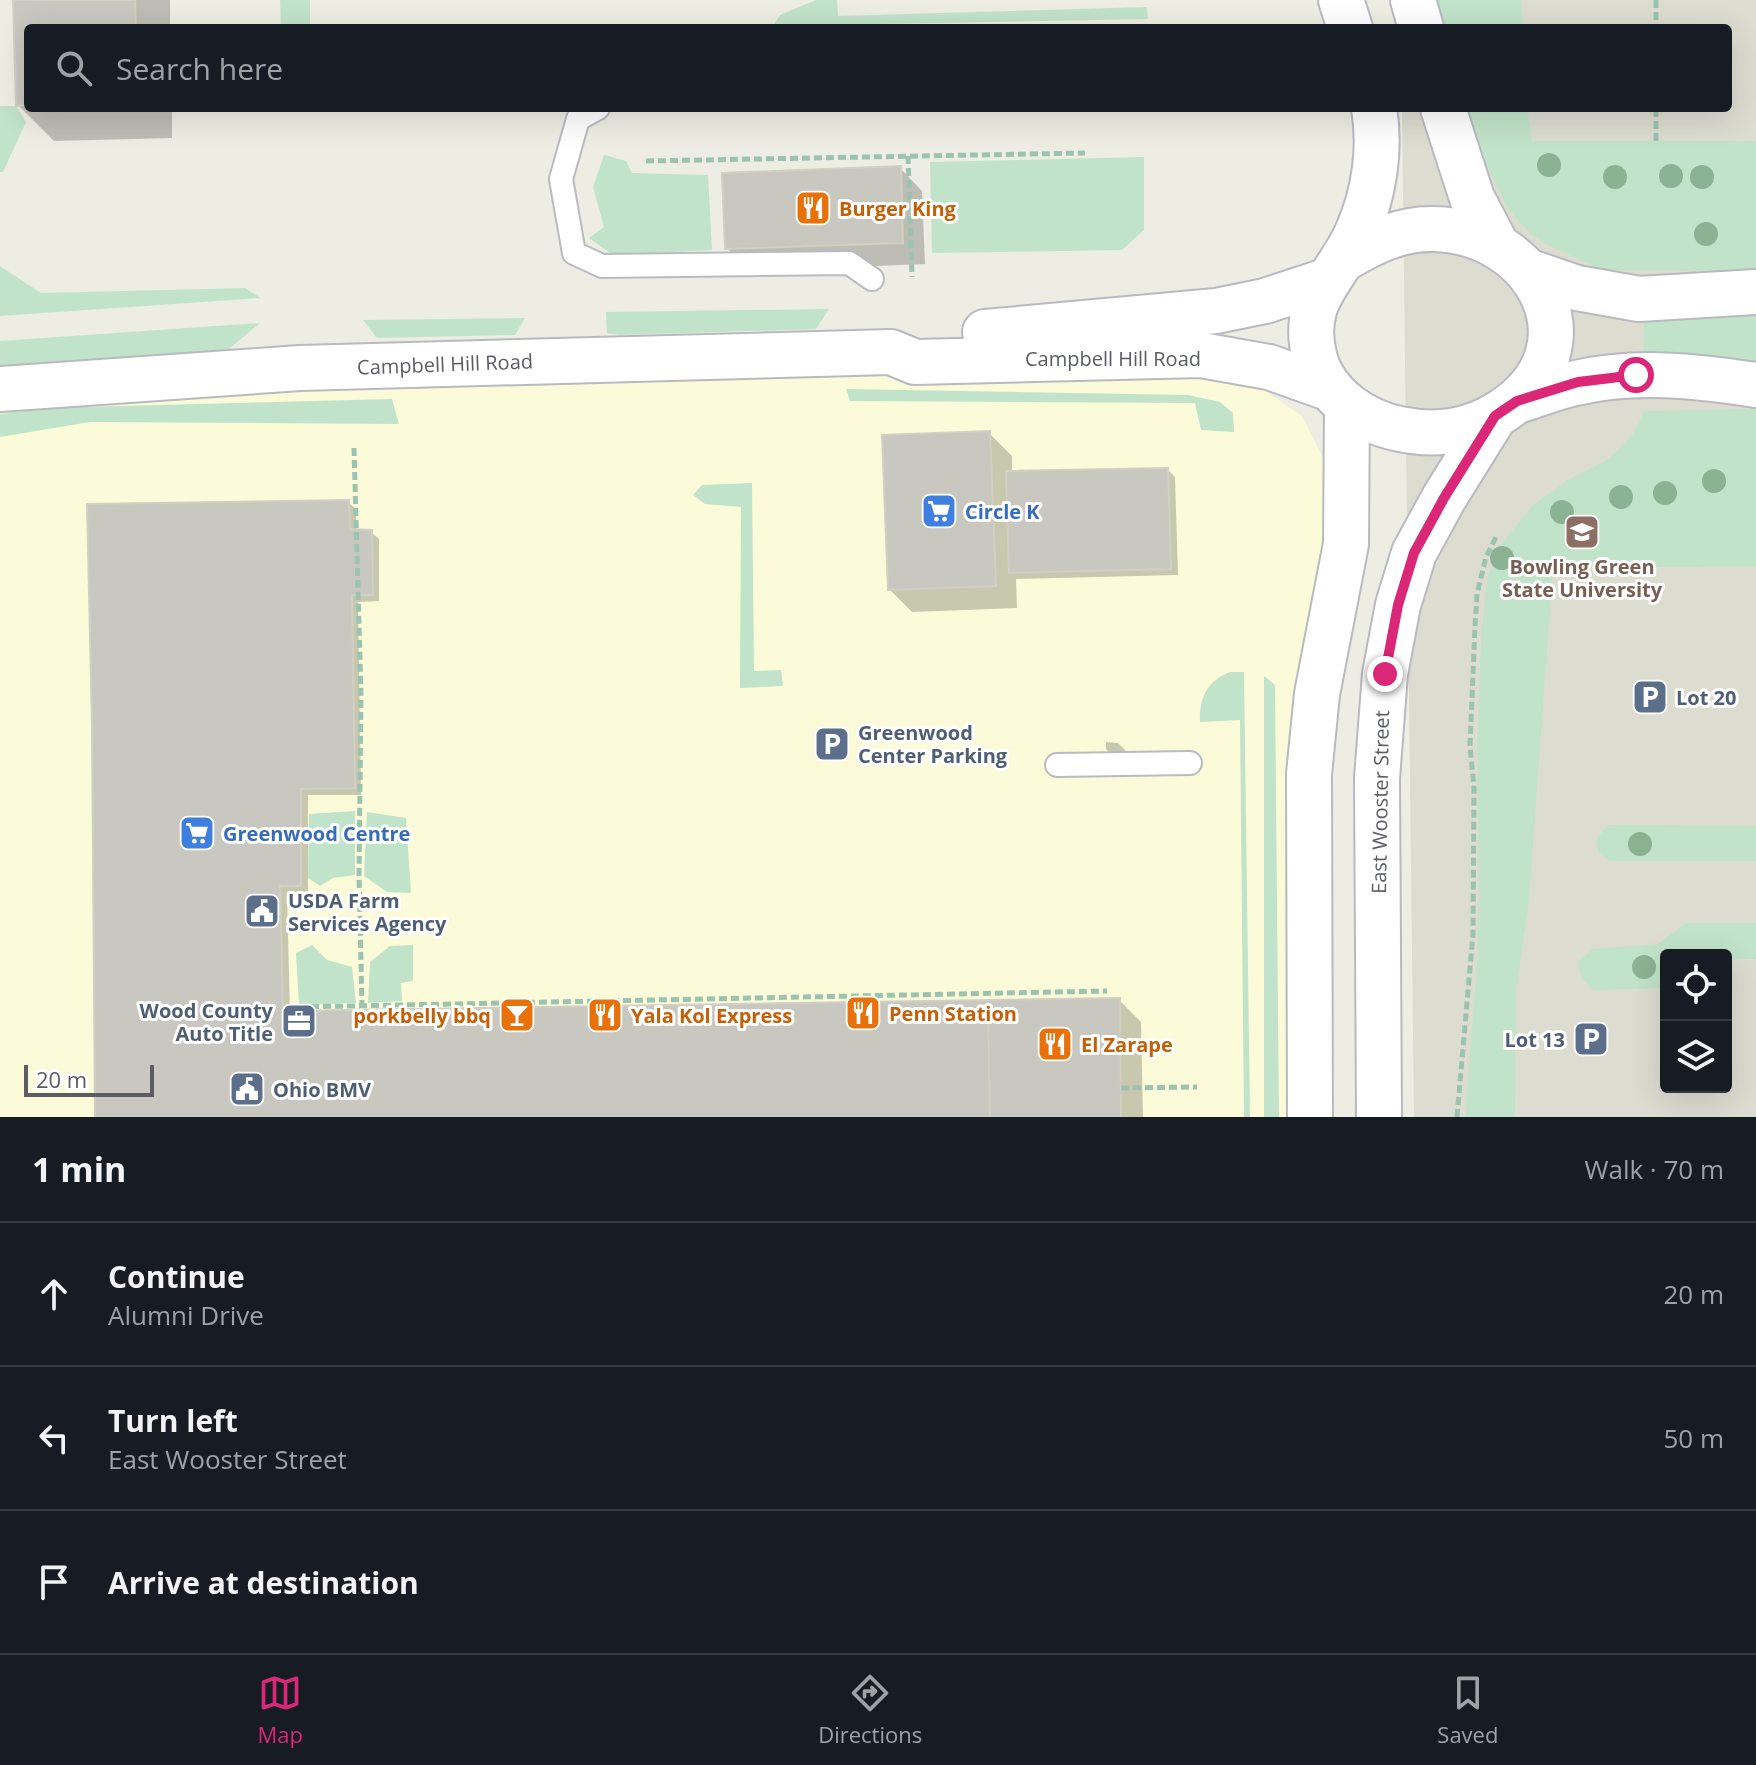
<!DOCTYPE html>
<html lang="en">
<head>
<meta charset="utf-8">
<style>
  :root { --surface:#171b24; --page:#20242c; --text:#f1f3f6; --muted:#9ea1a6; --line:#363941; --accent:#db2777 }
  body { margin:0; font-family:"Open Sans",sans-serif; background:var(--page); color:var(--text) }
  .controls { position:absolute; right:24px; bottom:24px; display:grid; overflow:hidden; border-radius:8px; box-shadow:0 8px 32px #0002 }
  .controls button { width:72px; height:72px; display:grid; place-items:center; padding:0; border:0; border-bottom:2px solid var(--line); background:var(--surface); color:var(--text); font:40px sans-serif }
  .scale { position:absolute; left:24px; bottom:20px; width:130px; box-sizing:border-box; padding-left:8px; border:4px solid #5b5d63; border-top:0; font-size:22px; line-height:28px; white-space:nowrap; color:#5b5d63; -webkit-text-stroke:6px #fff; paint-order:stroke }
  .stop { position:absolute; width:24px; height:24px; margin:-18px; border:6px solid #db2777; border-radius:50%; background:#fff }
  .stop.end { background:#db2777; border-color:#fff; box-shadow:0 2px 8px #0008 }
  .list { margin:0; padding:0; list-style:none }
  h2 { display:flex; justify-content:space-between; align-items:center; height:104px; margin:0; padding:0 32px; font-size:34px }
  h2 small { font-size:26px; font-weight:400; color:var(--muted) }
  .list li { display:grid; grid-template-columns:52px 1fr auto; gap:24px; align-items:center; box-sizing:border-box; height:144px; padding:0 32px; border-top:2px solid var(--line) }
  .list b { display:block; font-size:30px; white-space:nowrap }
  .list p { margin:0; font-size:26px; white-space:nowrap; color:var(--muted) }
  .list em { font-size:26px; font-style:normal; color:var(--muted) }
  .icon { flex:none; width:44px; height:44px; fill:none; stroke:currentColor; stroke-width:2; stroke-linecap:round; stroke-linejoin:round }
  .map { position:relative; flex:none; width:1756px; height:1117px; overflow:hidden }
  .search { position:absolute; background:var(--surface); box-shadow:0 8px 32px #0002; left:24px; right:24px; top:24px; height:88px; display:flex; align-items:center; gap:20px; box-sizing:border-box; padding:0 28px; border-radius:8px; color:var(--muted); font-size:30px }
  .sheet { height:536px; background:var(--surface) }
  nav { display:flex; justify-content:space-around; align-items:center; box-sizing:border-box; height:112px; border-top:2px solid var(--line); background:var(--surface); font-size:22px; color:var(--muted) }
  nav a { display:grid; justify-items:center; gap:4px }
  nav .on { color:var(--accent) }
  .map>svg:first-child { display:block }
</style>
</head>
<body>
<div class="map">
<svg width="1756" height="1117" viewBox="0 0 1756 1117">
  <rect width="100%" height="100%" fill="#edede3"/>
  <polygon fill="#fbfbda" points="245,372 1210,374 1242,379 1261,388 1302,416 1323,458 1329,498 1309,1117 0,1117 0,389"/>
  <path fill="#dddcd1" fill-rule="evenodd" d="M1401,0h355v1117h-342l-12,-1009h326v-80h-327zM1666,955h60v132h-60z"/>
  <g fill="#c1e3c9">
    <polygon points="280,0 310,0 310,28 281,28"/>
    <polygon points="816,0 837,0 838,16 1147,7 1148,19 773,26 780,15"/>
    <polygon points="1436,0 1521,0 1523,28 1443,28"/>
    <polygon points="0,106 16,106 26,122 3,172 0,172"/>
    <polygon points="1465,108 1527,108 1532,141 1756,141 1756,271 1602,270 1550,246 1531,234 1508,209 1486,164"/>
    <polygon points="604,155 626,161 632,173 708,175 712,250 613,255 589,238 604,227 593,187"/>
    <polygon points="1144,157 1144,230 1122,250 932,253 930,162"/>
    <polygon points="0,266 41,293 245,288 261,298 0,316"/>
    <polygon points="829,309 816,329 619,335 607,333 606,312"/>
    <polygon points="1756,314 1756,367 1643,362 1644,315"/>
    <polygon points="525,318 515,335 377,338 363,320"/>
    <polygon points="260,323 223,354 0,368 0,341"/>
    <polygon points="846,389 1188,395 1220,402 1233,413 1234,432 1201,430 1195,403 850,401"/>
    <polygon points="392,399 399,424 90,422 0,437 0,414 44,408"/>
    <polygon points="1756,409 1756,566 1553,568 1529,900 1516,992 1515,1117 1465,1117 1477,964 1479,900 1477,752 1481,638 1488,575 1503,542 1534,504 1570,479 1609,459 1634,433 1644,411"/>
    <polygon points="752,483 754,671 781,670 783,686 740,688 741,507 705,504 693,495 702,485"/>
    <path d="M1230,672h14l6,445h-6l-4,-397 -40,2c-1,-24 7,-41 30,-50z"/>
    <polygon points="1264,676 1275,685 1279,1117 1264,1117"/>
    <polygon points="355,811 355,875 333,878 320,886 308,878 309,814"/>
    <polygon points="367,812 406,818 411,893 387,892 364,876"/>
    <polygon points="1607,825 1756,826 1756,861 1609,861 1598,852 1597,839"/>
    <polygon points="1686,923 1756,923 1756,959 1726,959 1726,955 1666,955 1665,988 1593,990 1581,976 1578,962 1593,949 1658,944"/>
    <polygon points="312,945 327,960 352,967 356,1003 299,1005 296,953"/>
    <polygon points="413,945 413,981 401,983 402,1001 368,1003 370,962 390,946"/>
  </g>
  <g fill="#0003">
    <polygon points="15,0 170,0 170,28 28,28 28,108 172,108 172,138 54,141 18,105"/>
    <polygon points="900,168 922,191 925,264 749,271 727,248"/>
    <polygon points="989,433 1012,456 1012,473 1168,470 1175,477 1178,575 1016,579 1017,608 912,612 890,590"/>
    <polygon points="348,502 356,509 356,531 371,532 379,539 379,601 358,602 361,795 308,795 308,893 287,893 290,1013 1119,1000 1141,1022 1143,1117 98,1117"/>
    <polygon points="1106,742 1118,743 1125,750 1126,757 1113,756 1106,749"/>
  </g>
  <g fill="#c8c7c0" stroke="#d1d0c2" stroke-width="2">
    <polygon points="13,0 135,0 136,28 28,28 28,105 16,106"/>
    <polygon points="901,166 903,243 725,249 722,173"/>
    <polygon points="990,431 996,586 888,590 882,435"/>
    <polygon points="1168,468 1171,569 1009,573 1006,471"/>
    <polygon points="349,500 350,529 372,530 373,595 352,595 355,788 301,789 301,886 280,886 283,1011 988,1000 990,1117 95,1117 92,725 87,504"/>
    <polygon points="1120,998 1121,1117 990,1117 988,1000"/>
  </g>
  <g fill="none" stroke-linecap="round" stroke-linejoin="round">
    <defs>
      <g id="lane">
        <polyline points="598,108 578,119 561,179 574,253 602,266 849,263 872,279"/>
        <polyline points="1057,765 1190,763"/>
      </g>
      <g id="secondary">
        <polyline points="1341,0 1350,28"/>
        <polyline points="1413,0 1421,28"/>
        <polyline points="1443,108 1472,198 1496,244"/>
        <path d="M1344,259c28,-17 57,-31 90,-30 102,2 165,117 70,181 -31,21 -66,27 -104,19 -36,-7 -74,-32 -85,-70 -16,-60 21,-79 42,-126 17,-38 24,-84 17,-125"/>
        <polyline points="1530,272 1577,288 1639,299 1756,292"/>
        <polyline points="985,332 1216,311 1265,301 1326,281"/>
        <polyline points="0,389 300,368 891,352 915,362 1201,355 1269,367 1331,389"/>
        <path d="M1517,401c20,-6 39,-14 59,-18 60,-14 121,-7 180,2"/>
        <polyline points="1310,1117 1309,774 1317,694 1346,544 1347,405"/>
        <polyline points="1379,1117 1377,778 1385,674 1398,605 1414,553 1444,498 1495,416"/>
      </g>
    </defs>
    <use href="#lane" stroke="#babbc1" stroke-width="26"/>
    <use href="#secondary" stroke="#b8bac0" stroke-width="48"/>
    <g stroke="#9bc3b0" stroke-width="5" stroke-dasharray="8 4" stroke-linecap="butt">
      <polyline points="1656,0 1656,28"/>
      <polyline points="1656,141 1656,108"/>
      <polyline points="908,156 912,277"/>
      <polyline points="646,161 1085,153"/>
      <polyline points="354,448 361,696 359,875 362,1006"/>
      <polyline points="299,1007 1107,991"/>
      <polyline points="1121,1088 1197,1087"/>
      <polyline points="1457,1117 1473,934 1474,788 1470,746 1475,627 1477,594 1486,557 1496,537"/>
    </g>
    <use href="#lane" stroke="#fff" stroke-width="22"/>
    <use href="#secondary" stroke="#fff" stroke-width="44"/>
  </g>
  <g fill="#8bb292">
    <circle cx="1549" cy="165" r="12"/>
    <circle cx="1671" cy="176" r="12"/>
    <circle cx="1615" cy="177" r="12"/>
    <circle cx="1702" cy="177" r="12"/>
    <circle cx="1706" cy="234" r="12"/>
    <circle cx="1714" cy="481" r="12"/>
    <circle cx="1665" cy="493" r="12"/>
    <circle cx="1621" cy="497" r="12"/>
    <circle cx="1562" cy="512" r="12"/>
    <circle cx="1502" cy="558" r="12"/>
    <circle cx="1640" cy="844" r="12"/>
    <circle cx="1644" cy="967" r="12"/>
  </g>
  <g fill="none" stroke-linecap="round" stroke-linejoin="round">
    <polyline stroke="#db2777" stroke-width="10" points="1385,674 1398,605 1414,553 1444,498 1495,416 1517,401 1578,382 1636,375"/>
  </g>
  <defs>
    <symbol id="restaurant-square" viewBox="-11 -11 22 22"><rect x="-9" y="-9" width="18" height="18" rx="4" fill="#e8710a" stroke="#fff"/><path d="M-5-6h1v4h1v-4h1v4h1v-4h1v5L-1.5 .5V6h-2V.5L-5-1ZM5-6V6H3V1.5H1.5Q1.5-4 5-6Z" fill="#fff"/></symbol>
    <symbol id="supermarket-square" viewBox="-11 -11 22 22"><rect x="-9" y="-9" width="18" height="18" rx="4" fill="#3f7fe0" stroke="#fff"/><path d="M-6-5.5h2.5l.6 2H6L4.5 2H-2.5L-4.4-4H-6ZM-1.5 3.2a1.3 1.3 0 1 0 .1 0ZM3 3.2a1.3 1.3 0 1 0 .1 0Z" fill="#fff"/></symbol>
    <symbol id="university-square" viewBox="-11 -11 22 22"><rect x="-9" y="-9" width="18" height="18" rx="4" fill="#8d6e63" stroke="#fff"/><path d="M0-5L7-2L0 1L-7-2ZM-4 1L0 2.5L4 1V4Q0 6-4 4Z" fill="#fff"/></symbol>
    <symbol id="parking-square" viewBox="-11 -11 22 22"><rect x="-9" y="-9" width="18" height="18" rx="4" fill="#5c6f8a" stroke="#fff"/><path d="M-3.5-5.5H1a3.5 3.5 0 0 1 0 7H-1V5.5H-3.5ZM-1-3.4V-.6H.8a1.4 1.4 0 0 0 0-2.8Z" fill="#fff"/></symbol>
    <symbol id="civic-square" viewBox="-11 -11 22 22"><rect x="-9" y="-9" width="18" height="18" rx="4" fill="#5c6f8a" stroke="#fff"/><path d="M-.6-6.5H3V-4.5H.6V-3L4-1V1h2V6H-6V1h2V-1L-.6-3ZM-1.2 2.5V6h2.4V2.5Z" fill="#fff"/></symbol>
    <symbol id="bar-square" viewBox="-11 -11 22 22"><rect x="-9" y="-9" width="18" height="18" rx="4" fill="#e8710a" stroke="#fff"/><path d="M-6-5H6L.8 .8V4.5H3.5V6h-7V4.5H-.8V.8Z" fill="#fff"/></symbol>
    <symbol id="office-square" viewBox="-11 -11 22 22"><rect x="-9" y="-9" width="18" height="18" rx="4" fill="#5c6f8a" stroke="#fff"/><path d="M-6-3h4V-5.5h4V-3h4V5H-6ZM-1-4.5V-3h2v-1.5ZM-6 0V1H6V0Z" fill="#fff"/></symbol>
  </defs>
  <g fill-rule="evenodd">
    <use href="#restaurant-square" x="793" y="188" width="40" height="40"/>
    <use href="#supermarket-square" x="919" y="491" width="40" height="40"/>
    <use href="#university-square" x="1562" y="512" width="40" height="40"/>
    <use href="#parking-square" x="1630" y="677" width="40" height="40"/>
    <use href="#parking-square" x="812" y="724" width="40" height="40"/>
    <use href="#supermarket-square" x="177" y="813" width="40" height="40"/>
    <use href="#civic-square" x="242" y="891" width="40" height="40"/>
    <use href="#restaurant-square" x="843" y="993" width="40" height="40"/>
    <use href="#bar-square" x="497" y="995" width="40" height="40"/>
    <use href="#restaurant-square" x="585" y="995" width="40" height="40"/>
    <use href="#office-square" x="279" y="1001" width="40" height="40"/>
    <use href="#parking-square" x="1571" y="1019" width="40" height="40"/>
    <use href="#restaurant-square" x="1035" y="1024" width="40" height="40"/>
    <use href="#civic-square" x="227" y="1069" width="40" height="40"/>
  </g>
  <g text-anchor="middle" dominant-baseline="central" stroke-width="6" stroke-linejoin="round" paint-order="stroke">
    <g font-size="20" font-weight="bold" fill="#c56008" stroke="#fff" text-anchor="start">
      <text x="839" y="208">Burger King</text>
      <text x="889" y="1013">Penn Station</text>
      <text x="491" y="1015" text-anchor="end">porkbelly bbq</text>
      <text x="631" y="1015">Yala Kol Express</text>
      <text x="1081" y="1044">El Zarape</text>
    </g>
    <g font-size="20" fill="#5b5d63" stroke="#fff">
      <text x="1113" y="358">Campbell Hill Road</text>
      <text transform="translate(445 364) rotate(-2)">Campbell Hill Road</text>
      <text transform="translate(1380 802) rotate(-89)">East Wooster Street</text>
    </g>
    <g font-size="20" font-weight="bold" fill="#366cbe" stroke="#fff" text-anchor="start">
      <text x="965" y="511">Circle K</text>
      <text x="223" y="833">Greenwood Centre</text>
    </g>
    <g font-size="20" font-weight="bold" fill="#785e54" stroke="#fff">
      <text x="1582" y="566">Bowling Green<tspan x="1582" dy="23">State University</tspan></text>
    </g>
    <g font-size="20" font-weight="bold" fill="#4e5e75" stroke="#fff" text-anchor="start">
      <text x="1676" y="697">Lot 20</text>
      <text x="858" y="732">Greenwood<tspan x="858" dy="23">Center Parking</tspan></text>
      <text x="288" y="900">USDA Farm<tspan x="288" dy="23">Services Agency</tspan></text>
      <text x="273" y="1010" text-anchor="end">Wood County<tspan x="273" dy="23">Auto Title</tspan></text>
      <text x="1565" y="1039" text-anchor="end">Lot 13</text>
      <text x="273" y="1089">Ohio BMV</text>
    </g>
  </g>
</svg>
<div class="controls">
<button><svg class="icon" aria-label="locate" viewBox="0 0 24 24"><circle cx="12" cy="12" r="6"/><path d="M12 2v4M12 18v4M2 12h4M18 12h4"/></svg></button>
<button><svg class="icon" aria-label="layers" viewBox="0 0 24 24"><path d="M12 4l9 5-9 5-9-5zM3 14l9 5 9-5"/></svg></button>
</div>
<div class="scale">20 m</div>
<div class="stop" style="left:1636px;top:375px"></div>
<div class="stop end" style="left:1385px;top:674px"></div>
<div class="search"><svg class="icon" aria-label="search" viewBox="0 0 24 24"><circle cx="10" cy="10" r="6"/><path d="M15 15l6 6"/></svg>Search here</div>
</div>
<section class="sheet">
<h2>1 min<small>Walk · 70 m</small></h2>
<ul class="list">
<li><svg class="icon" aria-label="ahead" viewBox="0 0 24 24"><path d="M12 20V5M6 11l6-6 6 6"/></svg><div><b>Continue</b><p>Alumni Drive</p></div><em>20 m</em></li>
<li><svg class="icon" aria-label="left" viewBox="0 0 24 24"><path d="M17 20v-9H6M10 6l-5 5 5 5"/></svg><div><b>Turn left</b><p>East Wooster Street</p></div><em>50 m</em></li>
<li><svg class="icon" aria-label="arrive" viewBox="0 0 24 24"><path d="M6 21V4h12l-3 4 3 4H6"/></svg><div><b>Arrive at destination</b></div></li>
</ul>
</section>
<nav>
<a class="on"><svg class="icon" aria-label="map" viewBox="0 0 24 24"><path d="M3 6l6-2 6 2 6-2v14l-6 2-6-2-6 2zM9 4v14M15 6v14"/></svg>Map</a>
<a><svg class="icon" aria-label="directions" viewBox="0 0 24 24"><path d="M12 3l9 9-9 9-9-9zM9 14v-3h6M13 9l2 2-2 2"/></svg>Directions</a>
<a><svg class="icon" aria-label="saved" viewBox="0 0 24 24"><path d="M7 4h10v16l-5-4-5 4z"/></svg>Saved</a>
</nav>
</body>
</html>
